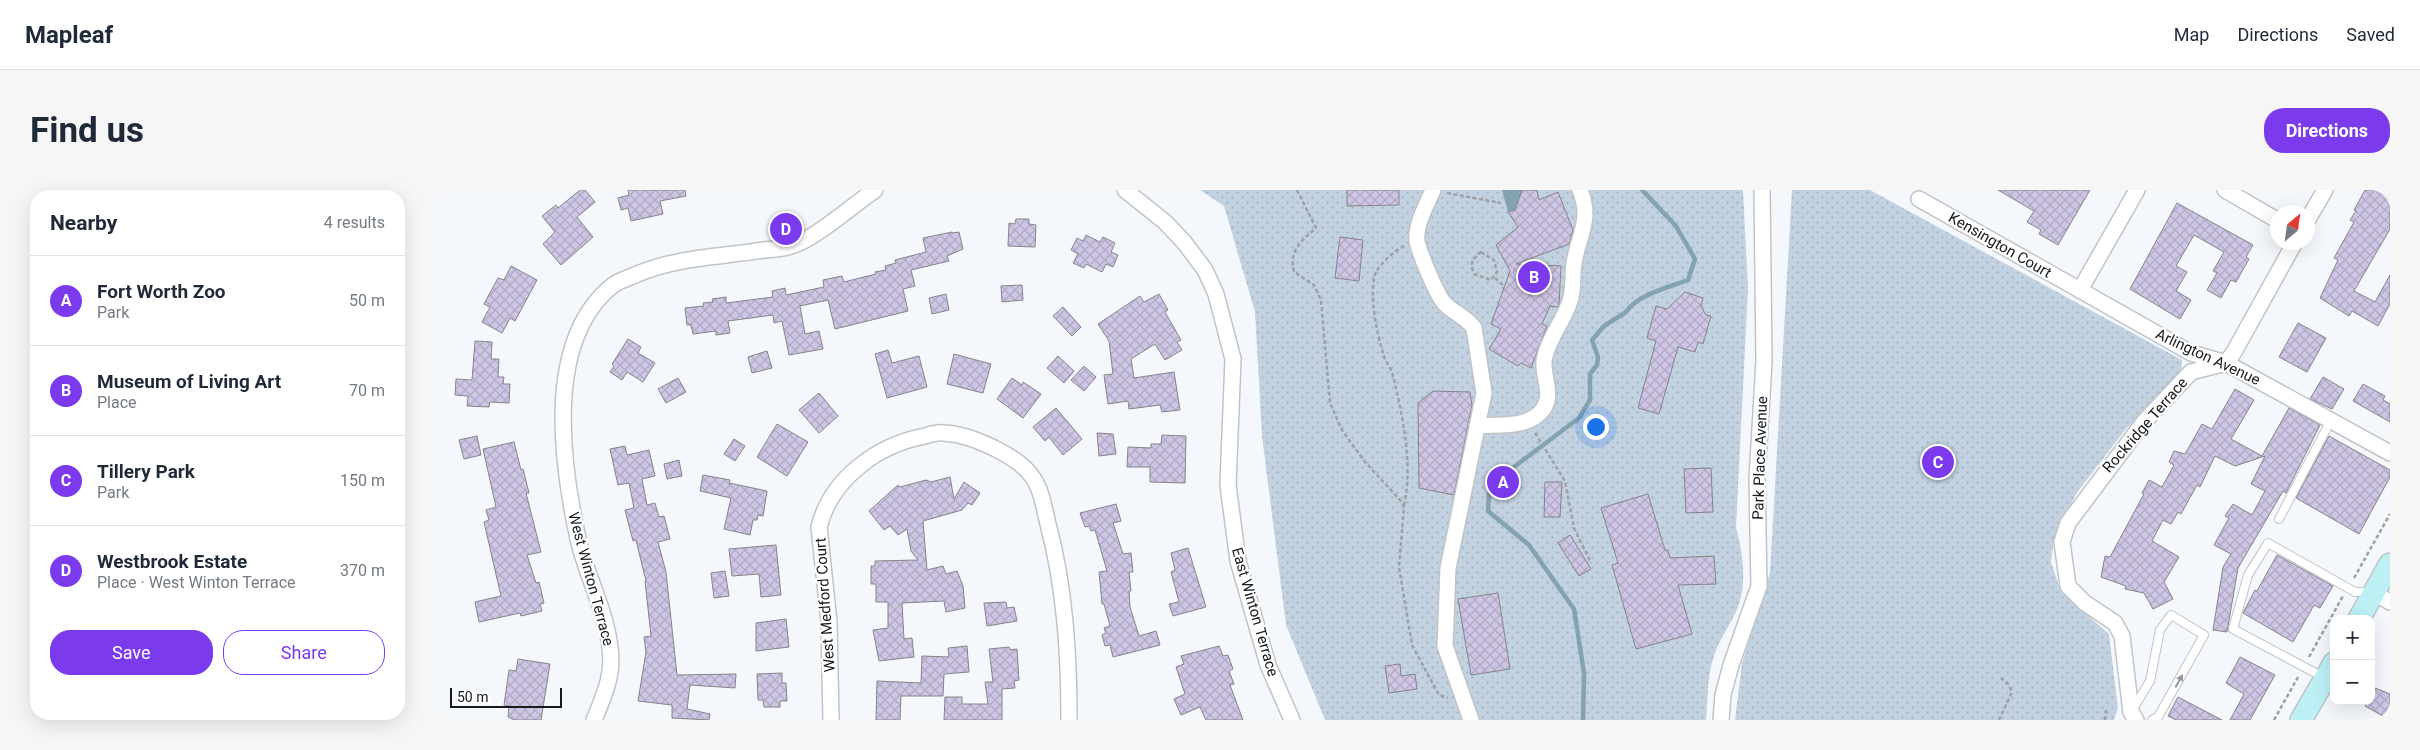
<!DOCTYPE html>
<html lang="en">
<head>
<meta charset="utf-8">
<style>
  :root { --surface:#fff; --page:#f6f6f7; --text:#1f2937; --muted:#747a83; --line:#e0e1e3; --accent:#7c3aed }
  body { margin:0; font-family:Roboto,sans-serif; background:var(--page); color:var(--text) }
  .controls { position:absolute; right:15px; bottom:15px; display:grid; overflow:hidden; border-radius:10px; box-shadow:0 5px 20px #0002 }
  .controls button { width:45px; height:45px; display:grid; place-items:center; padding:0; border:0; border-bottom:1px solid var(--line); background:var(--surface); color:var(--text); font:25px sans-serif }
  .compass { position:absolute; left:1835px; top:15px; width:45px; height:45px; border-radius:50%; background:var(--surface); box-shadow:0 5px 20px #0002; rotate:29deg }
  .scale { position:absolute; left:15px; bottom:12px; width:112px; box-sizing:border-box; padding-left:5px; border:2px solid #17191a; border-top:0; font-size:14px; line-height:18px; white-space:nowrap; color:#17191a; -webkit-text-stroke:4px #fff; paint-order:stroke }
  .you { position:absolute; left:1160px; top:236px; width:18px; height:18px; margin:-12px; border:4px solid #fff; border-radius:50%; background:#1a73e8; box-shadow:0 0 0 8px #1a73e833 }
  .badge { display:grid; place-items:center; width:32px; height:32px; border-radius:50%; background:var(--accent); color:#fff; font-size:16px; font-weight:700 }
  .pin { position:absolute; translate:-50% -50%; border:2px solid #fff; box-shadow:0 1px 5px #0006 }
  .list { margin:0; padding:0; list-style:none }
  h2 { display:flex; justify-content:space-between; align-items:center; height:65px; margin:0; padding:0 20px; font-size:21px }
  h2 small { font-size:16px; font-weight:400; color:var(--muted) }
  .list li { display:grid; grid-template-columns:32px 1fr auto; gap:15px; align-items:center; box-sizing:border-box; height:90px; padding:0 20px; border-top:1px solid var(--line) }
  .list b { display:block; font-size:19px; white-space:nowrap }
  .list p { margin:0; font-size:16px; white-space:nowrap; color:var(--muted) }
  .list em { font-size:16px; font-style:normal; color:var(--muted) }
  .actions { display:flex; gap:10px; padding:15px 20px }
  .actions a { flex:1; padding:11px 0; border:1px solid var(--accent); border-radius:20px; text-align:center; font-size:18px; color:var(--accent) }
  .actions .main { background:var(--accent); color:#fff }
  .map { position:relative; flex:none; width:1955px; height:530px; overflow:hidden; border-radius:20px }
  header { display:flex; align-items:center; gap:30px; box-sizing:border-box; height:70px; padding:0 25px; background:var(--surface); border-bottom:1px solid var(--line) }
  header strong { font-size:24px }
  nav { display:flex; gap:28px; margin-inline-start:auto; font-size:18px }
  .intro { display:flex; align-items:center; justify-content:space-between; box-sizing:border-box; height:120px; padding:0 30px }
  h1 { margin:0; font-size:35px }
  .button { padding:12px 22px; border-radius:20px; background:var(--accent); color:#fff; font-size:18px; font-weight:700 }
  main { display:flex; gap:30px; padding:0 30px }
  aside { flex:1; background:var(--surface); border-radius:20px; box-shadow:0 5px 20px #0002 }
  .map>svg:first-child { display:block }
</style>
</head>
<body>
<header>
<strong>Mapleaf</strong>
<nav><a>Map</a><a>Directions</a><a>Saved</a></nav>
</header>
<div class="intro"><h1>Find us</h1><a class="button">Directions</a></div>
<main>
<aside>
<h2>Nearby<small>4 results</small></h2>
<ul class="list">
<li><span class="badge">A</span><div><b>Fort Worth Zoo</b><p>Park</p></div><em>50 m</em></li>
<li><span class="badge">B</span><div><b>Museum of Living Art</b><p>Place</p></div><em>70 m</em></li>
<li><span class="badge">C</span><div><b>Tillery Park</b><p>Park</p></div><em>150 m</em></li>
<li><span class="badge">D</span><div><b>Westbrook Estate</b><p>Place · West Winton Terrace</p></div><em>370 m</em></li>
</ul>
<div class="actions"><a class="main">Save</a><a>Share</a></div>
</aside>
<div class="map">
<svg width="1955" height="530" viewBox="0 0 1955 530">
  <defs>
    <pattern id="park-dots" width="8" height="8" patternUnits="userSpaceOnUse" patternTransform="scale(1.25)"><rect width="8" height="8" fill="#c3d2e1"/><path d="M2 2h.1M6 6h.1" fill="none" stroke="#a7b4c0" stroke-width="1.8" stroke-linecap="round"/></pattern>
    <pattern id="building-cross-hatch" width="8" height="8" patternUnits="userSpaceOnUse" patternTransform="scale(1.25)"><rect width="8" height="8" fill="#cec6e4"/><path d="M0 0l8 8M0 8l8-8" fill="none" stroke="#b0aac3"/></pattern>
  </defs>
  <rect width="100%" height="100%" fill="#f4f8fc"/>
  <g fill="url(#park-dots)">
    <path d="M765,0h543l5,98 -12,240c7,24 11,55 2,79 -7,18 -20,33 -25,52 -6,18 -5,42 -7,61h-381l-39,-95 -24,-189 -7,-124 -31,-106z"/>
    <polygon points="1357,0 1435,0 1747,170 1746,185 1690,240 1641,304 1619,349 1616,372 1626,402 1674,444 1683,518 1679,530 1300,530 1307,473 1335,383"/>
  </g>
  <polygon fill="#83a2b2" points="1067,0 1097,0 1098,8 1082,14 1080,20 1073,22"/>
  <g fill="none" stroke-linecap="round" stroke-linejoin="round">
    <path stroke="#83a2b2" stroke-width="4.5" d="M1148,530l1,-47 -10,-64 -45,-64 -41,-34 1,-17 21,-24 69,-52 11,-18v-26l7,-9 1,-8 -6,-17 12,-14 22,-14c12,-18 44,-25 62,-32l7,-21 -19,-33 -34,-36"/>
  </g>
  <g fill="url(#building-cross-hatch)" stroke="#858489">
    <polygon points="145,0 150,0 160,12 142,27 158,47 126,75 108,54 120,42 107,26 121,15 123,18"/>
    <polygon points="193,0 250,0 251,6 225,11 228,24 196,31 193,18 186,20 183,8 194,5"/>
    <polygon points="912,0 964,0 964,15 912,16"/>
    <polygon points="1087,0 1102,0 1104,10 1123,2 1138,40 1134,54 1081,74 1126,76 1124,115 1123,117 1115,116 1107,134 1112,136 1096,178 1086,173 1083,176 1054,159 1066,139 1056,134 1075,81 1061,55 1083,37 1073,22 1080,20"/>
    <polygon points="1563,0 1655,0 1623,55 1604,44 1606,40 1592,32 1599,21"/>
    <polygon points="1930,0 1955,0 1955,39 1919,101 1940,112 1955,85 1955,114 1943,136 1917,121 1914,126 1885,108 1903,70 1899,68 1919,32 1915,30 1921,21 1919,20"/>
    <polygon points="1742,13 1818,55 1811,67 1814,69 1801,92 1796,90 1786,108 1772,100 1782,83 1778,81 1789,62 1759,45 1741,76 1752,82 1741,101 1756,110 1745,129 1695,99"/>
    <polygon points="581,29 594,29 594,34 601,35 600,57 573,56 574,33 580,34"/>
    <polygon points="517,42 517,43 524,42 528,59 512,66 514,71 476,80 480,96 468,99 473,121 400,139 393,110 365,116 370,144 384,141 388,159 354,165 347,131 339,133 338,125 293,131 295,143 281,145 281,141 258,144 256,135 252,135 250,118 269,116 268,113 278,112 277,109 291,107 291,113 338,107 337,101 350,98 351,105 389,97 388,90 407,86 409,92 441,84 440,82 451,80 450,76 461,73 460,70 491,62 488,48"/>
    <polygon points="651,45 665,52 668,47 680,53 676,62 683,65 678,77 671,74 667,82 651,74 649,78 638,73 643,64 636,60 642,48 648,51"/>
    <polygon points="905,47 928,50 924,91 900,88"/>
    <polygon points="76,76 102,90 80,131 75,128 67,143 47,132 55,117 49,114 63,88 69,90"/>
    <polygon points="587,95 588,110 567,112 566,96"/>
    <polygon points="1250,102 1268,108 1266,116 1271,125 1276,126 1268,154 1263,152 1260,162 1243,157 1224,224 1203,218 1221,151 1212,148 1221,116 1232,119"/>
    <polygon points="511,104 514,120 497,124 494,108"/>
    <polygon points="724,104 733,120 730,122 746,150 742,152 747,160 730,170 720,154 696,169 699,188 739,182 745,220 727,222 725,215 694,219 693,211 673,214 669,185 678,184 674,151 663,134 705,106 709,112"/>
    <polygon points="628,117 646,137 637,146 618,126"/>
    <polygon points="1863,133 1891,148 1872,182 1844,167"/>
    <polygon points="193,149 206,157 203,163 220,173 208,192 192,182 187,190 175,182 179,176 177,174"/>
    <polygon points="40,151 57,152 56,169 64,169 63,187 69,187 68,194 75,194 74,213 55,212 54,217 32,216 33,206 20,205 21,189 37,190"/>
    <polygon points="453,160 457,173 484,166 492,197 452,208 440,164"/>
    <polygon points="332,161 337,178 317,183 313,167"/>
    <polygon points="519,164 556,174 548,203 512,194"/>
    <polygon points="623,166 639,181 629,193 612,178"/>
    <polygon points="649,176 661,187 649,201 636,190"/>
    <polygon points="1888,187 1909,199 1897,219 1875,209"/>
    <polygon points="243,188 251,202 231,213 223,199"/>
    <polygon points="577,188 587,195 588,192 606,204 588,228 562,209"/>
    <polygon points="1928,194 1950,206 1948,210 1955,214 1955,232 1918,211"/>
    <polygon points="1800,199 1819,210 1796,249 1827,266 1854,218 1885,235 1851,303 1848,301 1803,378 1792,442 1778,440 1788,377 1796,364 1779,355 1794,328 1790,326 1798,314 1817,325 1830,301 1816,294 1830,266 1800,276 1780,266 1765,297 1762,295 1746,324 1743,322 1736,334 1728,330 1717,351 1744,367 1729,392 1738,409 1718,419 1709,403 1690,399 1691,396 1666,387 1670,366 1675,367 1709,304 1707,303 1714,290 1727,297 1739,275 1734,272 1739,261 1750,264 1767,234 1777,239"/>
    <polygon points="998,201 1035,202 1037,215 1019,305 984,298 983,213"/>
    <polygon points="384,203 403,226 384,243 364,220"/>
    <polygon points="621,218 647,249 628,265 614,247 610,251 598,237"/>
    <polygon points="342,234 373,252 352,286 322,267"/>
    <polygon points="662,243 678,244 681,264 664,266"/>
    <polygon points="727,245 751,246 750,293 715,292 715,277 692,277 693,257 716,258 716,254 726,254"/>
    <polygon points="42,246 46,265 29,269 24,250"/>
    <polygon points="1894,246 1955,280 1955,287 1924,344 1861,308"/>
    <polygon points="299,249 310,256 300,271 289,264"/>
    <polygon points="79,252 86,280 88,279 94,303 91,303 106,362 92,365 101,393 104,392 109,413 105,414 107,421 86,426 85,423 44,432 40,412 66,406 49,332 54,330 51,320 61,317 48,259"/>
    <polygon points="190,256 192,265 214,260 220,286 207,289 212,315 220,313 224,327 229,326 235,349 223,352 231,382 242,485 301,484 300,498 255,495 252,519 275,524 274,530 237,528 237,515 203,511 211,462 209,447 216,446 210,391 211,391 201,350 198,351 190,320 199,318 194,293 183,295 175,259"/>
    <polygon points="244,270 247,286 232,289 229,274"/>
    <polygon points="1276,278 1278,322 1251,323 1249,279"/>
    <polygon points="268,285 295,290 294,293 332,301 328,326 323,325 322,330 318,330 315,345 289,339 296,308 265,301"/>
    <polygon points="515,287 519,309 529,292 545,303 537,315 533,313 527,320 488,331 492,380 508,376 511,384 522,381 528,396 530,418 511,422 509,411 467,413 469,449 477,448 479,467 444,471 438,440 453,438 453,412 441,412 441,394 436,394 436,376 440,376 440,371 483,370 476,361 472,339 463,345 455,336 449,340 434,321 463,295 465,297 491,290 496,292"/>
    <polygon points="1110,292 1127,292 1125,327 1109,327"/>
    <polygon points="1213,304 1230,360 1233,360 1235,368 1279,366 1281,394 1243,395 1257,444 1201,459 1177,375 1183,373 1166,318"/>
    <polygon points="681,314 686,331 678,333 688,364 696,363 698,382 694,382 696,401 694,401 695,417 704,446 721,441 725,455 678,467 675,455 670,456 667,445 671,443 669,438 675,436 669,414 667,414 664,382 672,381 660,340 656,341 654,336 650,337 645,323"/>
    <polygon points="1135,345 1156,379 1144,386 1123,353"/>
    <polygon points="341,355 346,405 326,407 324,384 297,386 294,359"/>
    <polygon points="753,358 771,417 738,426 734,414 744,412 736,382 740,380 736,363"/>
    <polygon points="1842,365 1898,396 1885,418 1879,415 1858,452 1808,423 1820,400 1822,401"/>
    <polygon points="290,381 294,406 279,408 276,383"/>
    <polygon points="1063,403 1075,479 1036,485 1023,409"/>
    <polygon points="571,412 572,418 579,417 582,431 552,436 549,413"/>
    <polygon points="351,429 354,457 321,461 321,433"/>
    <polygon points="532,456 534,482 509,484 508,506 466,506 465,530 441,530 442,491 486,493 487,466 514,467 513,458"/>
    <polygon points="784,456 788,466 793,465 798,479 794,481 799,494 795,495 808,530 771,530 765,517 746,525 739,509 750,504 741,477 749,474 746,466"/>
    <polygon points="574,457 575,460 582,459 584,490 579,491 580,498 567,499 567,530 509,530 510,507 527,507 527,514 553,514 550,492 558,492 554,459"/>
    <polygon points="1805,467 1840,485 1815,530 1795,530 1809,504 1791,493"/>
    <polygon points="83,469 115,474 106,530 79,530 73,527 74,516 69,515 74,480 81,481"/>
    <polygon points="965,474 966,486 980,484 982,499 954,503 950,476"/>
    <polygon points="347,483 347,493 351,493 352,511 345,511 345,517 329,517 328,510 323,510 322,484"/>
    <polygon points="1940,498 1955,504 1955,530 1930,516 1933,511 1936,511"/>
    <polygon points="1743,507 1787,530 1741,530 1733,526"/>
  </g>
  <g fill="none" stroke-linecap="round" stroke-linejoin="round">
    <defs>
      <g id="lane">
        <polyline points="1844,329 1896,230"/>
        <polyline points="1888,487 1798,439 1813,385 1833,353 1920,402 1936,402"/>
        <polyline points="1698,519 1715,491 1725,440 1736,425 1769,445 1723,527 1717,530"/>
      </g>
      <g id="street">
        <polyline points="690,0 730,32 749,52 770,80 781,104 798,169 793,295 803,371 833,475 857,530"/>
        <path d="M998,0c-6,14 -18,35 -16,51 2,11 20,55 28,63 9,9 21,13 29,24l10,65 -36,175 -3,78 26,74"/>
        <polyline points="1790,0 1842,30"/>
        <polyline points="1484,9 1756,163 1791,173 1955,263"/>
        <polyline points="1872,31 1890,0"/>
        <polyline points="1645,100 1702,0"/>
        <path d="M1042,236c22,-2 53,3 67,-18 10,-16 -4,-35 1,-52 5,-20 19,-36 25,-55 4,-11 2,-26 4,-38 5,-29 18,-43 6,-73"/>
        <polyline points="1939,403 1955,412"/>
        <path d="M159,530c10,-24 20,-46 16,-72 -4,-37 -22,-69 -31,-105 -17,-76 -36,-201 33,-257 6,-5 16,-8 23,-11 41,-18 86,-18 129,-25 10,-1 21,-1 30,-5 23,-8 59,-40 81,-55"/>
        <path d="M396,530l-2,-98 -10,-95c12,-48 58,-82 106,-91 6,-2 12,-4 19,-3 18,1 33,7 50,15 18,9 36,20 44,39 5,11 7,25 10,37 17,64 21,130 21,196"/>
        <polyline points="1286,530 1288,505 1296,475 1324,396 1322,289 1329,171 1327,0"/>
        <polyline points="1701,530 1696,522 1687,446 1680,433 1650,413 1633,396 1627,352 1633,333 1709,232 1756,182 1791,173 1799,162 1860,52"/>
      </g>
      <g id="secondary">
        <polyline points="1924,429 1955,374"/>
        <polyline points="1866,530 1899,473"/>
      </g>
    </defs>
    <use href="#lane" stroke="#c0c4c7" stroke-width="10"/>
    <use href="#street" stroke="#c0c4c7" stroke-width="18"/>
    <use href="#secondary" stroke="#c0c4c7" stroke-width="24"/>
    <g stroke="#9ea1a4" stroke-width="2.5" stroke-dasharray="4 2.5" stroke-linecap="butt">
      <path d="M862,0l19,38c-15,13 -27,22 -22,44l20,13 7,15 9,103 12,27 23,32 37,40 2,5 -5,60 13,78 27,50 9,3"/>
      <polyline points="1012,3 1066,13"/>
      <path d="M969,56c-9,4 -23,17 -28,26 -8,19 1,64 8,84 2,7 8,13 9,20 10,41 20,88 11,130"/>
      <path d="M1046,62l13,8 3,12 -6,8 -17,-6c-5,-12 -1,-15 7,-22z"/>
      <polyline points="1060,88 1069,96"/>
      <polyline points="1100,243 1130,291 1139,338 1156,373"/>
      <polyline points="1919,388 1955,324"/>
      <polyline points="1874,467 1908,406"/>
      <polyline points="1564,530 1577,502 1573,494 1566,488"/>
      <polyline points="1670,530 1671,520"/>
      <polyline points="1839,530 1863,487"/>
    </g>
    <use href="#lane" stroke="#fff" stroke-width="8"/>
    <use href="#street" stroke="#fff" stroke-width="15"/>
    <use href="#secondary" stroke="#bcf0f5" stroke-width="21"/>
  </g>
  <defs><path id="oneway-solid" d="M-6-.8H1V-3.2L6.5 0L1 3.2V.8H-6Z" transform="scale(1.25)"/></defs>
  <use fill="#979898" href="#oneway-solid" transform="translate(1744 491) rotate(-61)"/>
  <g text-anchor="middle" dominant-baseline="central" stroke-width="4.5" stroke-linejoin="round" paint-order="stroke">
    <g font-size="15" fill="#17191a" stroke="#fff">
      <text transform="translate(1565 55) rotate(30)">Kensington Court</text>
      <text transform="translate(1773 167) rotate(25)">Arlington Avenue</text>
      <text transform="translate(1710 235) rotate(-49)">Rockridge Terrace</text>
      <text transform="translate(1325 268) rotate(-88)">Park Place Avenue</text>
      <text transform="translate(156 389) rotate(75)">West Winton Terrace</text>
      <text transform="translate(390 415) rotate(-94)">West Medford Court</text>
      <text transform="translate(820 422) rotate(74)">East Winton Terrace</text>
    </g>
  </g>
</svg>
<div class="controls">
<button>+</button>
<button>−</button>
</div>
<svg class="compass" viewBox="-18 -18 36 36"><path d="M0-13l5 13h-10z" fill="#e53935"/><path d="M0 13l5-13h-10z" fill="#747a83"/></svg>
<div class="scale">50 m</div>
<div class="you"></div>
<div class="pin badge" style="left:1068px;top:292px">A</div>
<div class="pin badge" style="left:1099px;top:87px">B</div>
<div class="pin badge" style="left:1503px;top:272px">C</div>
<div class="pin badge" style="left:351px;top:39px">D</div>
</div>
</main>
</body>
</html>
